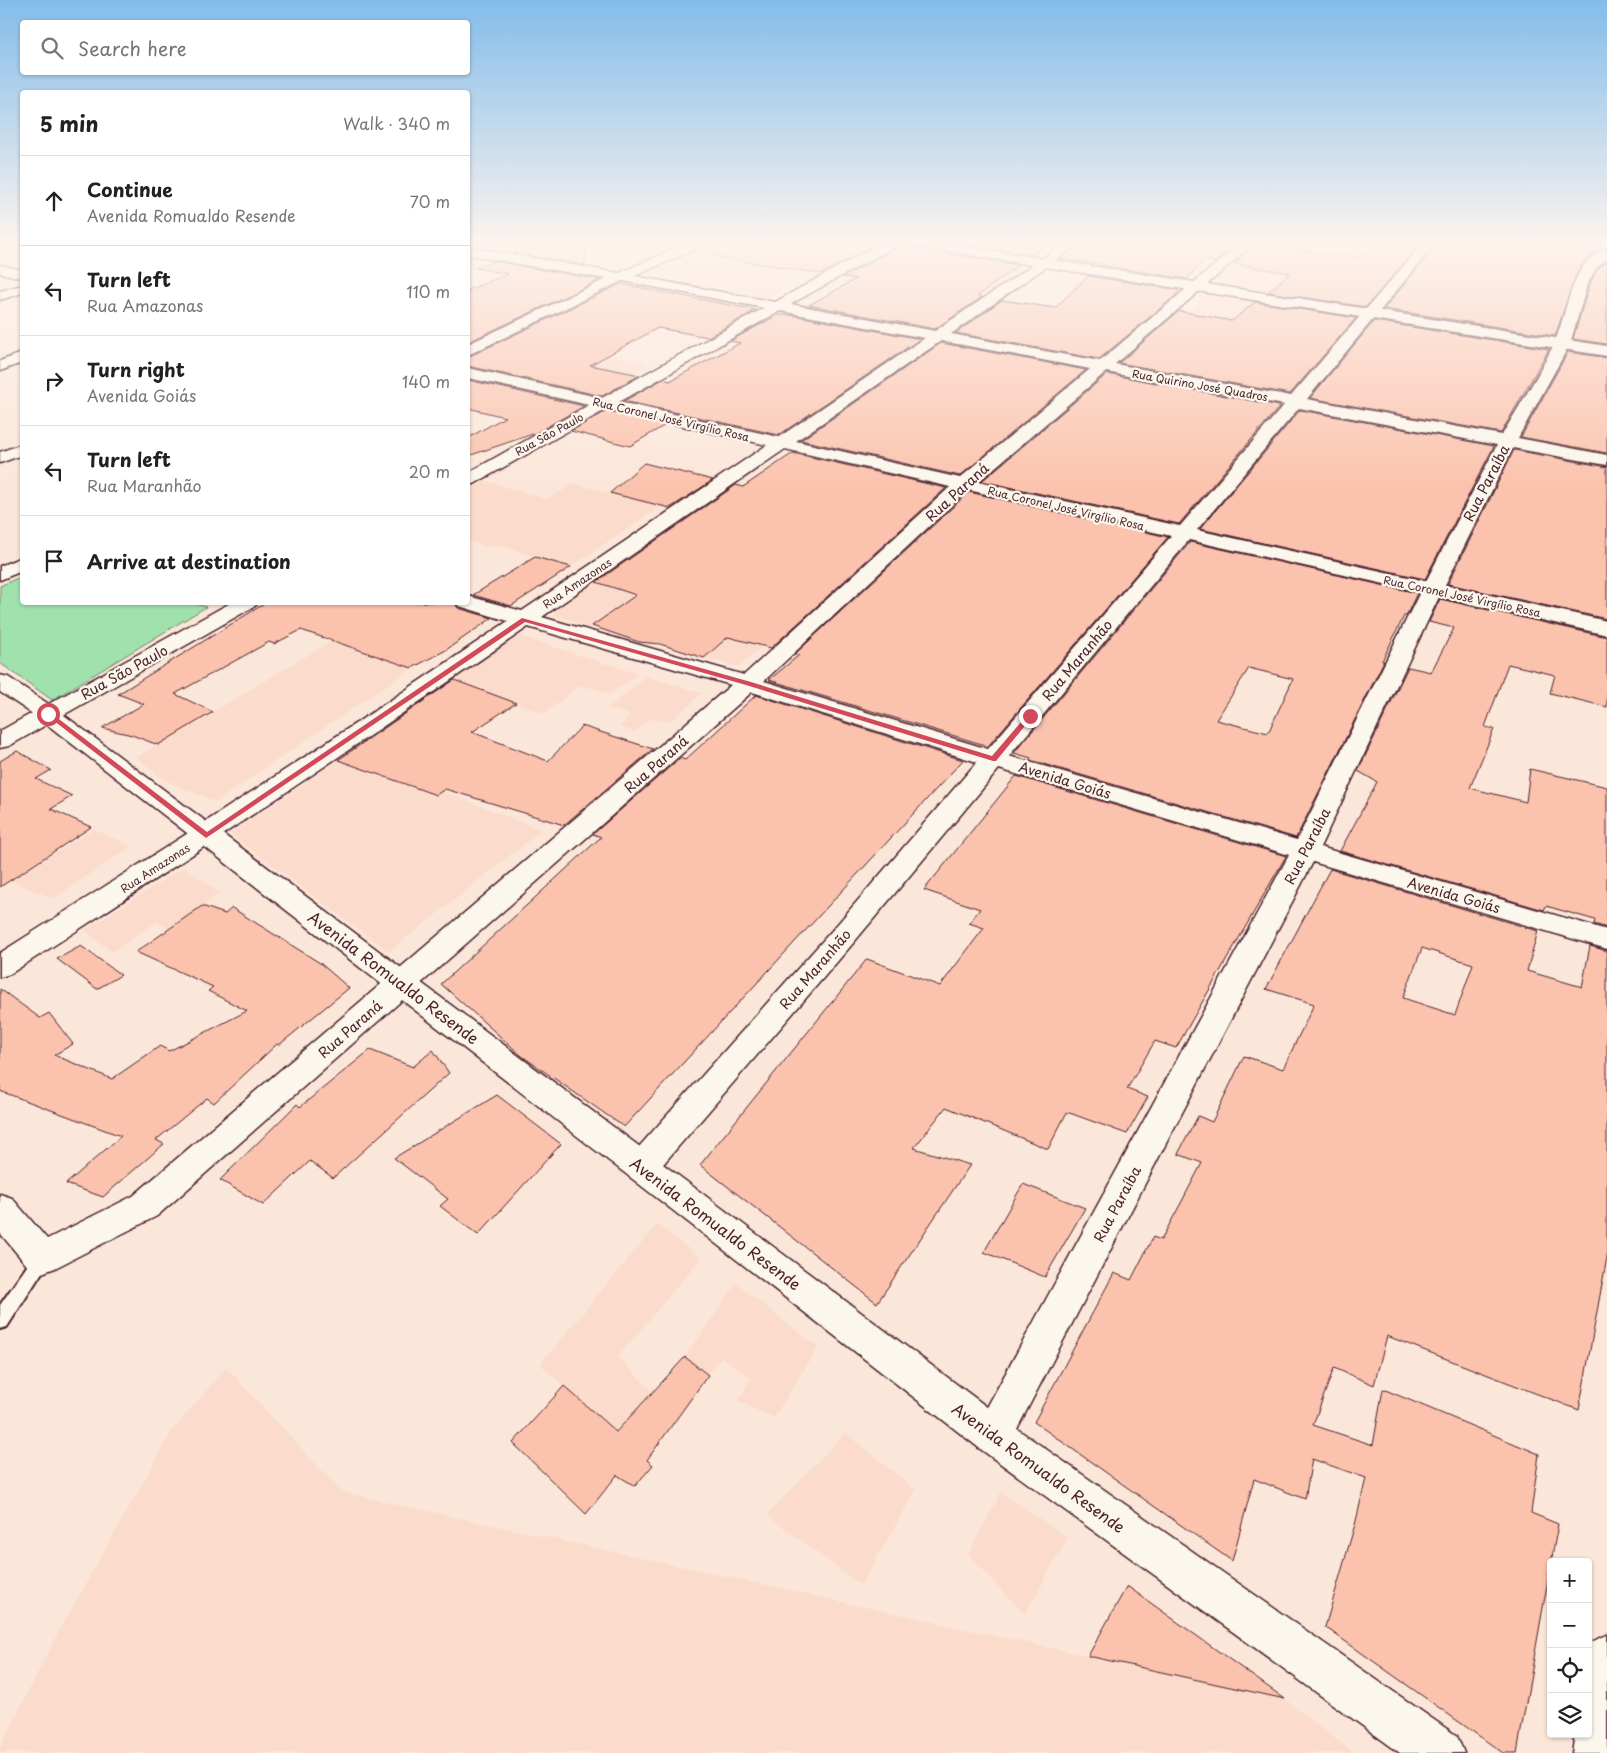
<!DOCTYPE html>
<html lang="en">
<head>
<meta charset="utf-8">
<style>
  :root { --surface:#fff; --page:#f6f6f6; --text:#202124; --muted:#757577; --line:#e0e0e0 }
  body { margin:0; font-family:"Playpen Sans",sans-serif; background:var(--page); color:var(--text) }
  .controls { position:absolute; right:15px; bottom:15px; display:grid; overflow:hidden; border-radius:5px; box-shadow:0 1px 4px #0004 }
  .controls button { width:45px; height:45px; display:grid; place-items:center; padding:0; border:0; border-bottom:1px solid var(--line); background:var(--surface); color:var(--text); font:25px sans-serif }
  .stop { position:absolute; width:15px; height:15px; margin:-11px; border:4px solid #d1495b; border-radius:50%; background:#fff }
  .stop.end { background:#d1495b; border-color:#fff; box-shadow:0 1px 5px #0008 }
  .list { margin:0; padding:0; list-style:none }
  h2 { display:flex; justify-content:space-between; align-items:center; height:65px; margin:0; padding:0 20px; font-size:21px }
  h2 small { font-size:16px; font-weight:400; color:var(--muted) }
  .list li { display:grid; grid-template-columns:32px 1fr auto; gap:15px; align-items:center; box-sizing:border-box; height:90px; padding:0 20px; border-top:1px solid var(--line) }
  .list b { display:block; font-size:19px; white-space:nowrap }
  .list p { margin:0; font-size:16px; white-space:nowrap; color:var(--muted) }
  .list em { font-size:16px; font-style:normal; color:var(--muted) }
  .icon { flex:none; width:28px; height:28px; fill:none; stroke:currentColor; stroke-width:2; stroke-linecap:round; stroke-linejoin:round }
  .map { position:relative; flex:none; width:1607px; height:1753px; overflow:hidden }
  .search { position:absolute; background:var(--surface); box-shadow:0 1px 4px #0004; left:20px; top:20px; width:450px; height:55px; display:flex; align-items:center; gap:12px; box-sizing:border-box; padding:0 18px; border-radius:5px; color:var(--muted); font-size:19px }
  .panel { position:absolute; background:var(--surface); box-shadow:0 1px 4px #0004; left:20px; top:90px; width:450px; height:515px; border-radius:5px }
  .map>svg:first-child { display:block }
</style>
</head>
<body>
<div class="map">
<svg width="1607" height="1753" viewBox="0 0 1607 1753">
  <rect width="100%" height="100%" fill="#fbe7d9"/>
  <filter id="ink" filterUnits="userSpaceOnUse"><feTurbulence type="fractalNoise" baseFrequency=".02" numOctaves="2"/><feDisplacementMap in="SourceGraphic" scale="10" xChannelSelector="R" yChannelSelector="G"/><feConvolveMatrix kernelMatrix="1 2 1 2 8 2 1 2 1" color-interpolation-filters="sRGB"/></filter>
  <g filter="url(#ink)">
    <g fill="#fbdccc">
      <polygon points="695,253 813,272 767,298 645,276"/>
      <polygon points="1240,266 1309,276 1276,291 1221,283"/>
      <polygon points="1208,292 1259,299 1232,321 1188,313"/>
      <polygon points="584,350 649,363 631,373 565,360"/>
      <polygon points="486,481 547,499 574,484 662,506 571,567 493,544 487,547 468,541 468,491"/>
      <polygon points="596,582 636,595 590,628 556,615 552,610"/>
      <polygon points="753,615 789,624 738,667 704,658"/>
      <polygon points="517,635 638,674 610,694 581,685 544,714 454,680"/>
      <polygon points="331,641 412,668 216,802 162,779 137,757"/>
      <polygon points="646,676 702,693 670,722 650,719 634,732 619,727 631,715 607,709"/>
      <polygon points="338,760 436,795 426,803 443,791 542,830 389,952 230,834"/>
      <polygon points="94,829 132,846 53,899 10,880"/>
      <polygon points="184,867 220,893 170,929 156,922 112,952 84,930"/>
      <polygon points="657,1224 701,1258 618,1357 653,1392 616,1434 540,1364"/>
      <polygon points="736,1283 818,1347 774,1418 737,1401 767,1354 751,1378 721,1357 708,1375 685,1357"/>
      <polygon points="226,1367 342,1492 1285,1699 1354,1753 0,1753 0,1747 61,1627 172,1431"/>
      <polygon points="845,1432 916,1490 861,1586 767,1515"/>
      <polygon points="1001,1492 1068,1538 1025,1615 968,1555"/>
    </g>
    <polygon fill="#9fe2ad" stroke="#74806c" points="22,576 22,602 190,602 206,607 52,700 0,663 0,586"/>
    <g fill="#fbc3ae" stroke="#4a1f2b" fill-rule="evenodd">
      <polygon points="539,242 588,242 584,265 513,253"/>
      <polygon points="714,242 879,242 822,274 713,256"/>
      <polygon points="900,242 904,242 912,248 1019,265 978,296 982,297 935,329 809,305 856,279 843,277 898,247"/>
      <polygon points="948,242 1050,242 1032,255"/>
      <polygon points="1083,242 1239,242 1215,262 1203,260 1188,279 1099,265 1100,264 1060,259"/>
      <polygon points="1381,242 1422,242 1366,307 1268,292 1290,273 1233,264 1256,244 1362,258 1367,251"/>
      <polygon points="1439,242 1568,242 1607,247 1593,253 1583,263 1576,275 1555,336 1384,309"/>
      <polygon points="493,261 600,280 468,342 468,290 508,274 476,268"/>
      <polygon points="1607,262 1607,344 1573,339 1589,286 1598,268"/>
      <polygon points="1088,276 1179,290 1174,297 1099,359 956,333 1002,300 1055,308"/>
      <polygon points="621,284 756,310 708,337 658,328 590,365 640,375 602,396 468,366 468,357"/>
      <polygon points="1255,302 1356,318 1290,394 1119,363 1179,311 1232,321"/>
      <polygon points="778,315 791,315 920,339 779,435 624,401 663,379 670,381 740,343 730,341"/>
      <polygon points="1374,321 1549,349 1501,433 1310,398"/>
      <polygon points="941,343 1086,370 960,476 801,440"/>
      <polygon points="1568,352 1607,358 1607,453 1521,437"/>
      <polygon points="1107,374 1280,406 1179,524 982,481"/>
      <polygon points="468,380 584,406 536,433 468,456 468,438 505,417 468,408"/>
      <polygon points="1300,410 1494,446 1425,579 1200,529"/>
      <polygon points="607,411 667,424 630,446 571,431"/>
      <polygon points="1514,450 1607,467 1607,619 1448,584"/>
      <polygon points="793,453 946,488 771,648 728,637 704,658 660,644 639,642 592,626 636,595 596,582 736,485 743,487"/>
      <polygon points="644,463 713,480 670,508 610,493"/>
      <polygon points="969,492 1168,537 988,746 769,680 799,655 795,654"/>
      <path d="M1190,542l227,51 -11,23h-2l-22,45h2l-88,177 -266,-78 1,-2 -17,-5zM1249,668l44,11 -25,54 -52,-13z"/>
      <polygon points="535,557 571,567 511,606 473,595"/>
      <polygon points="1440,599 1607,637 1607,707 1550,693 1555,675 1508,664 1485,727 1494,729 1470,788 1526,802 1530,769 1607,787 1607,928 1594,924 1595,920 1546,906 1544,910 1340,851 1377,782 1358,771 1408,667 1431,672 1454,628 1429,622"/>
      <polygon points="267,602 454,602 458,608 492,618 446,650 412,668 301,630 274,644 269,642 175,694 213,712 158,745 132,735 102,728 144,704 118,694"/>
      <polygon points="454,680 516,703 472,732 548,761 582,726 653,749 564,825 445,789 436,795 338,760"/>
      <polygon points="756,695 963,760 624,1127 522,1056 441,984 601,837 593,834 680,758 685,760"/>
      <polygon points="17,751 51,770 36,779 72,796 51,809 91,827 0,887 0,761"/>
      <polygon points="1016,776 1286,856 1176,1048 1155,1041 1127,1089 1148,1097 1127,1134 1067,1112 1048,1149 946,1107 914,1148 970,1165 877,1303 700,1165 867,959 940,986 984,928 969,923 980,909 924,890"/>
      <path d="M1330,869l208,62 -11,40 55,16 8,-41 17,5v306l-28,153 -192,-74 -13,49 -40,-17 -21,57 60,20 10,-56 156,65 -8,59 27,11 -41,229h-14l-178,-126 31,-106 10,-43 -54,-19 -7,40 -51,-20 -22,82 -198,-139 80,-149 17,7 22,-43 8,3 20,-37 21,-40 -24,-9 20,-38 14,6 32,-66 39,13 31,-65 -48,-15zM1422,948l51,16 -18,51 -52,-17z"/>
      <polygon points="202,906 225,914 232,908 320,963 349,988 279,1045 277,1044 214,1103 207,1098 156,1140 164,1144 103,1197 66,1184 121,1136 0,1091 0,989 40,1018 49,1013 73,1044 54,1055 112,1079 160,1046 169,1051 247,1011 208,991 213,987 136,952"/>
      <polygon points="81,946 121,975 97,989 57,959"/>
      <polygon points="370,1050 413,1067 433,1050 449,1073 333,1178 310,1161 263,1205 220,1180 297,1104 300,1107"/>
      <polygon points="497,1095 561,1144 478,1235 440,1206 448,1199 394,1158"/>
      <polygon points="1023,1184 1085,1208 1045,1277 984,1252"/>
      <polygon points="685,1357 708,1375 647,1460 653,1465 635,1486 617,1475 586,1514 513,1443 564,1386 616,1432"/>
      <polygon points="1127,1586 1285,1699 1088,1656"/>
    </g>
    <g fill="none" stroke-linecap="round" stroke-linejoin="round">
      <defs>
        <polygon id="lane" points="42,1251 48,1253 51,1258 48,1263 7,1327 0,1329 0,1305 36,1253"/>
        <g id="street">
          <path d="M689,242h17l-1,3 -70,31 140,26 108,-60h15l-1,3 -106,59 144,27 132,-89h14l-130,92 149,27 142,-119h14l-141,122 176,32 133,-154h13l-130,157 195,36c17,-29 36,-59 51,-89 14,-28 17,-88 54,-97v11l-10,7 -10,18 -17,59 -52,94 89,17v10l-94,-17 -68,137 162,36v14l-168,-38 -119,250 287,83v19l-294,-87 -306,586 -14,5 -14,-5 -6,-13 6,-13 310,-567 -290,-86 -144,172 -202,235 -12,4 -12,-4 -5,-9 5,-9 206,-231 142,-165 -225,-70 -595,524 -102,52 -13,5 -13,-5 -29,-35v-39l12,4 35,41 86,-43 598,-511 -203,-58c-170,118 -343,234 -518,347l-10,3v-24c171,-108 341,-218 508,-332l-49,-15 -3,-4h12v-6l54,15 245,-166 -160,-36 -133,75 -6,1v-12l121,-68 -121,-27v-10l134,30 162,-90 -142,-27 -154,74v-11l138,-65 -138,-24v-8l151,26zM780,311l145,27 -146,99 -160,-35zM941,341l149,28 -130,109 -164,-37zM1106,372l178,33 -104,121 -202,-44zM1299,408l198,37 -71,136 -229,-51zM785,449l165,38 -206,188 -202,-58zM968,490l203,46 -183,213 -224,-68zM1189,540l231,52 -123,248 -288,-84z"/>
          <polygon points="0,265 22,270 22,278 0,273"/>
          <polygon points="22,285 22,293 0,300 0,291"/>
          <polygon points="22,353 22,363 0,371 0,361"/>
          <polygon points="22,444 22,455 0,463 0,452"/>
          <polygon points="22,557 22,571 0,580 0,566"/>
          <polygon points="232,602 258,602 255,606 9,746 0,748 0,731"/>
          <polygon points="1607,1635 1607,1753 1572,1753 1575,1734 1588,1734 1588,1648 1591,1642"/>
        </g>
        <g id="secondary">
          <polygon points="906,242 936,242 1607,346 1607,356 912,246"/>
          <polygon points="0,675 8,677 56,709 1007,1422 1457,1736 1464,1753 1400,1753 979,1448 40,719 0,692"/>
        </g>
      </defs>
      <use href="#lane" stroke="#4a1f2b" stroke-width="4"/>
      <use href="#street" stroke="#4a1f2b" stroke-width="3"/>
      <use href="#secondary" stroke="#4a1f2b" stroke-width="3"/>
      <use href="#lane" fill="#fbf7ec" fill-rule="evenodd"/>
      <use href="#street" fill="#fbf7ec" fill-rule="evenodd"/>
      <use href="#secondary" fill="#fbf7ec" fill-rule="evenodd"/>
    </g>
  </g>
  <linearGradient id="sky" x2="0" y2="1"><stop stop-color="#83bcea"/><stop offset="0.5" stop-color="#fdf4ee"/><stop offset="1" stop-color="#fdf4ee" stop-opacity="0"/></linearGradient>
  <rect width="1607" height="487" fill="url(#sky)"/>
  <polygon fill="#d1495b" points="522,618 751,682 992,756 1027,715 1033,716 996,761 993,761 746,685 525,622 206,838 45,714 51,713 207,832"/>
  <g text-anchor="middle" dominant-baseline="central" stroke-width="4.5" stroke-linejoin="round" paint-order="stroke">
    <g font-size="11" fill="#4a1f2b" stroke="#fbf7ec">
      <text transform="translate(1200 385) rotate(10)">Rua Quirino José Quadros</text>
      <text transform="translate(671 419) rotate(13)">Rua Coronel José Virgílio Rosa</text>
      <text transform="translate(549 434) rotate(-29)">Rua São Paulo</text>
      <text transform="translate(1066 508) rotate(13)">Rua Coronel José Virgílio Rosa</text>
      <text transform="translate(577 583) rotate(-34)">Rua Amazonas</text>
      <text transform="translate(1462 596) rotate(12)">Rua Coronel José Virgílio Rosa</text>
      <text transform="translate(155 868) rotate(-33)">Rua Amazonas</text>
    </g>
    <g font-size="14" fill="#4a1f2b" stroke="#fbf7ec">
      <text transform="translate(1486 483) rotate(-63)">Rua Paraíba</text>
      <text transform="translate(957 492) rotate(-42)">Rua Paraná</text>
      <text transform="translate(1077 660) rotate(-50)">Rua Maranhão</text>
      <text transform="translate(124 672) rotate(-29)">Rua São Paulo</text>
      <text transform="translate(656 764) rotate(-41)">Rua Paraná</text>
      <text transform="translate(1065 780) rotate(17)">Avenida Goiás</text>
      <text transform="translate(1307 846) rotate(-63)">Rua Paraíba</text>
      <text transform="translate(1454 895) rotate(16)">Avenida Goiás</text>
      <text transform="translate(815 969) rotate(-49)">Rua Maranhão</text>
      <text transform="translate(350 1029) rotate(-41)">Rua Paraná</text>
      <text transform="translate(1117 1204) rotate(-62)">Rua Paraíba</text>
    </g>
    <g font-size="16" fill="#4a1f2b" stroke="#fbf7ec">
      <text transform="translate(394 977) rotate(37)">Avenida Romualdo Resende</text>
      <text transform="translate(716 1223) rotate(37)">Avenida Romualdo Resende</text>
      <text transform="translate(1039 1467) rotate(36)">Avenida Romualdo Resende</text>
    </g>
  </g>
</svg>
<div class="controls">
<button>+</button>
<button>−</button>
<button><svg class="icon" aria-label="locate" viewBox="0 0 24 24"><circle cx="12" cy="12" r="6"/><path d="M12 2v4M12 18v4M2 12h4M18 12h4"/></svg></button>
<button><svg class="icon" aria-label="layers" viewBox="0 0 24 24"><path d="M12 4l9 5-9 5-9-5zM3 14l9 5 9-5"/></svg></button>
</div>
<div class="stop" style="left:48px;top:714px"></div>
<div class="stop end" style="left:1030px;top:716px"></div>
<div class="search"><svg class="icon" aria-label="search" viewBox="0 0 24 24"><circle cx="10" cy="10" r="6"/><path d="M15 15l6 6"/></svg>Search here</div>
<section class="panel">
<h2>5 min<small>Walk · 340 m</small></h2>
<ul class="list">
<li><svg class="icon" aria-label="ahead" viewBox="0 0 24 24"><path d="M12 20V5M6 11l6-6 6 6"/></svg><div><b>Continue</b><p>Avenida Romualdo Resende</p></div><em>70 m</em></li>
<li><svg class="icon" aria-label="left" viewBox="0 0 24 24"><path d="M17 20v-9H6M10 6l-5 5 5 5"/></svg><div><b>Turn left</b><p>Rua Amazonas</p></div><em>110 m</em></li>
<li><svg class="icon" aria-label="right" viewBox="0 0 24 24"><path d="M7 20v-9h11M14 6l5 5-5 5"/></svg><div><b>Turn right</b><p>Avenida Goiás</p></div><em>140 m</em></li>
<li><svg class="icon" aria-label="left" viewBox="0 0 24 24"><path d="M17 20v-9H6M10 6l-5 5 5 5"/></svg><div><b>Turn left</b><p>Rua Maranhão</p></div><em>20 m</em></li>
<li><svg class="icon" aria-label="arrive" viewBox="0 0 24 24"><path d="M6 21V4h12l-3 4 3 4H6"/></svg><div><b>Arrive at destination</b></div></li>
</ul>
</section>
</div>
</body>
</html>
